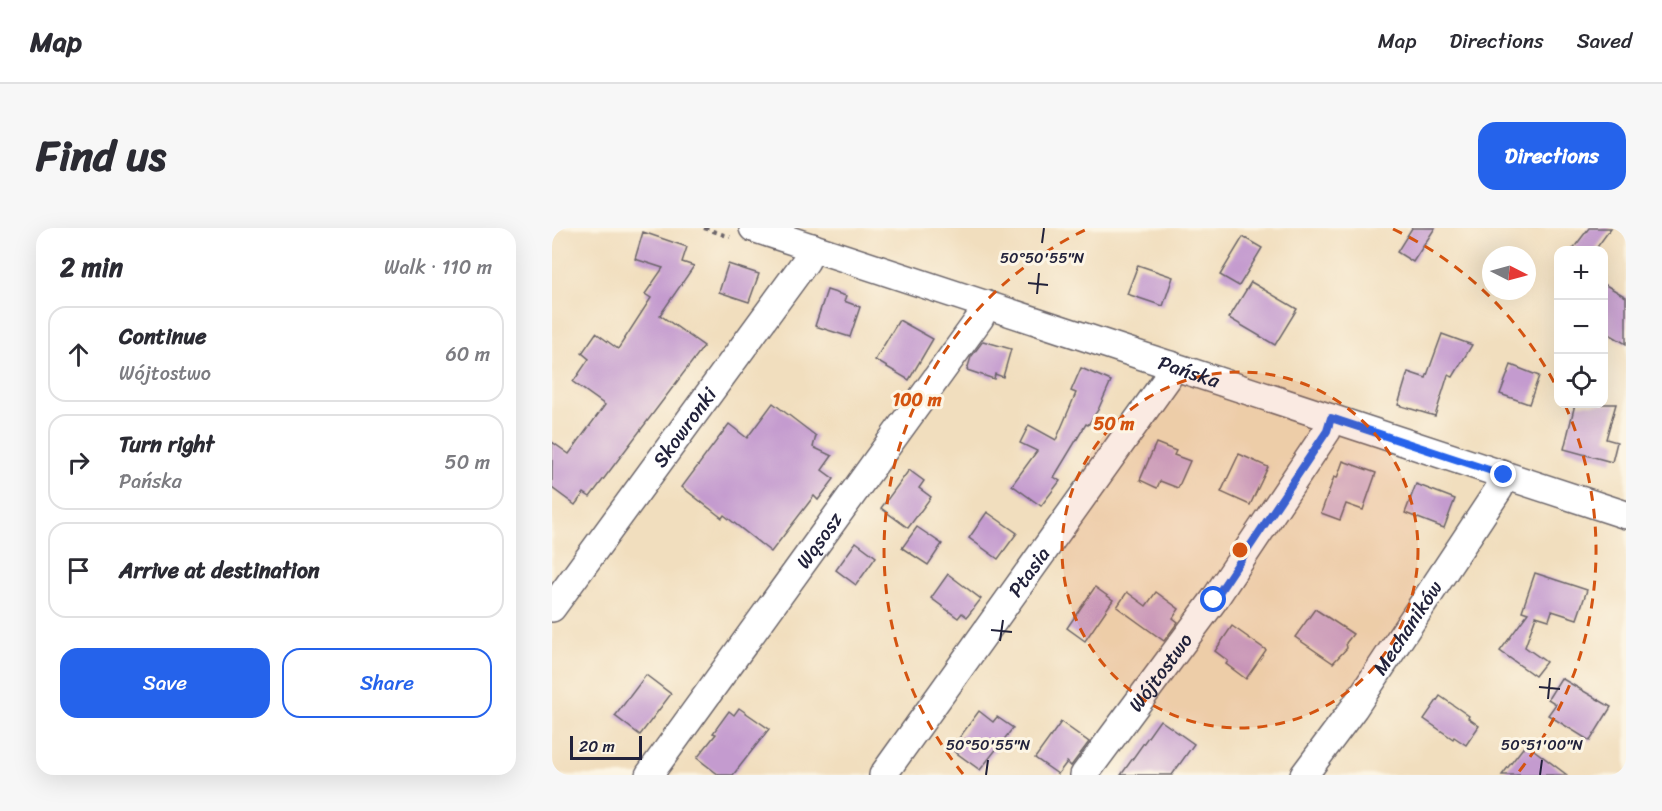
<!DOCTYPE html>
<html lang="en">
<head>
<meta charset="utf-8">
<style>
  :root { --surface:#fff; --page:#f7f7f7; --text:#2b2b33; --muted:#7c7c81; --line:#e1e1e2; --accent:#2563eb }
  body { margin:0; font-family:Sriracha,sans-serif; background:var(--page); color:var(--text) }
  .controls { position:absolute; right:18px; top:18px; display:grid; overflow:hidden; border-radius:12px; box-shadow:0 6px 24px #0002 }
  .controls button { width:54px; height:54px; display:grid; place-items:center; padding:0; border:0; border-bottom:2px solid var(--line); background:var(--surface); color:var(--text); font:30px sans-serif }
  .compass { position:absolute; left:930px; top:18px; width:54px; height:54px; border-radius:50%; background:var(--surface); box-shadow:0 6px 24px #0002; rotate:96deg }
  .scale { position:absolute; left:18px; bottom:15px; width:72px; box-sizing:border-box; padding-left:6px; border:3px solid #22223b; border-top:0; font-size:16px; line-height:21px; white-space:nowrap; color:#22223b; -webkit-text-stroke:4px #fcf5e5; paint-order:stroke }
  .stop { position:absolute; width:18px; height:18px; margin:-14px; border:4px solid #2563eb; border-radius:50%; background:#fff }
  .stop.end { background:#2563eb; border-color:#fff; box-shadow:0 2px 6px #0008 }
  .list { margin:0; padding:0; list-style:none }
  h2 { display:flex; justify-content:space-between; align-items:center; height:78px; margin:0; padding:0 24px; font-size:26px }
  h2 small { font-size:20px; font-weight:400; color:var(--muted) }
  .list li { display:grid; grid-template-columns:39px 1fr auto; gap:18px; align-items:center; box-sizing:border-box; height:96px; margin:0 12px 12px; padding:0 12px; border:2px solid var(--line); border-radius:18px }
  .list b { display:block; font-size:22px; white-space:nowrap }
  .list p { margin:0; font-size:20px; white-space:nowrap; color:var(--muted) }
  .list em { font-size:20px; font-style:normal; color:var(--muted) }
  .actions { display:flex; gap:12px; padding:18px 24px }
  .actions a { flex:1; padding:14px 0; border:2px solid var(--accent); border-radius:18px; text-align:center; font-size:21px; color:var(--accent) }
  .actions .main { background:var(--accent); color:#fff }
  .icon { flex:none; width:33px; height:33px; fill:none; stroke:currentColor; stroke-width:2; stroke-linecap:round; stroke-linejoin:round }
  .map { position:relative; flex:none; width:1074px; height:547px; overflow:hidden; border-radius:18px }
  header { display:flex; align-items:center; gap:36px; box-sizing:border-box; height:84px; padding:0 30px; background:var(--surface); border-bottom:2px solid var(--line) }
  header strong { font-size:28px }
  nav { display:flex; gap:33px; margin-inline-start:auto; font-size:21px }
  .intro { display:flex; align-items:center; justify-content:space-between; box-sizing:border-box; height:144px; padding:0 36px }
  h1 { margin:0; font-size:42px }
  .button { padding:15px 27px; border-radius:18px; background:var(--accent); color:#fff; font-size:21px; font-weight:700 }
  main { display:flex; gap:36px; padding:0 36px }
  aside { flex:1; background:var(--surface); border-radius:18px; box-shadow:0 6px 24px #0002 }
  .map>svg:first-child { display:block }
</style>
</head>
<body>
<header>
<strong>Map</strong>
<nav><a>Map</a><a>Directions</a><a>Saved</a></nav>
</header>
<div class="intro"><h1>Find us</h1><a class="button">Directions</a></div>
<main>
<aside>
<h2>2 min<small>Walk · 110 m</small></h2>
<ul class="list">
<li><svg class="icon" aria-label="ahead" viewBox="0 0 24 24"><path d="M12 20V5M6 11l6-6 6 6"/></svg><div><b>Continue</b><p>Wójtostwo</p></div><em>60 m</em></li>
<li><svg class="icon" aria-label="right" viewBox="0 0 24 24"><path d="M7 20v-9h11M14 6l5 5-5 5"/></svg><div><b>Turn right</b><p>Pańska</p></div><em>50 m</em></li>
<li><svg class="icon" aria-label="arrive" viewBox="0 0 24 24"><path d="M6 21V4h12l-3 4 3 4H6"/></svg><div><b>Arrive at destination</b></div></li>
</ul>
<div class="actions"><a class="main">Save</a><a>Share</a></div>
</aside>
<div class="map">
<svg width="1074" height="547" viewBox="0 0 1074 547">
  <rect width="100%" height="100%" fill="#fcf5e5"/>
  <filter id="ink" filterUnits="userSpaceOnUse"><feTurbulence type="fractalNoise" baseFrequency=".0167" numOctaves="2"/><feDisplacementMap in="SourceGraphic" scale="12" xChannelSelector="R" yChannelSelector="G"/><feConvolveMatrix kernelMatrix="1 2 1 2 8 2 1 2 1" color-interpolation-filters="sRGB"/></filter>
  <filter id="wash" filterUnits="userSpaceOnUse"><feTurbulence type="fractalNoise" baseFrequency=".008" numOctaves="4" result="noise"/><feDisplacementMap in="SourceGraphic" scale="24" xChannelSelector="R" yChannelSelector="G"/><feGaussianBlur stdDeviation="1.35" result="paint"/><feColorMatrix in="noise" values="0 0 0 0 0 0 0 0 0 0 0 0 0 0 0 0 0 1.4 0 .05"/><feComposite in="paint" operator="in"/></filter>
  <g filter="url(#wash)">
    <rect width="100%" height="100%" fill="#f1debe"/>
    <g id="blocks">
      <g fill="#c49bcf">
        <polygon points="860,0 883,0 861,34 845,24"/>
        <polygon points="1037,0 1059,0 1043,22 1020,22"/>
        <polygon points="91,4 135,19 130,34 142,38 108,87 152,118 38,269 32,265 23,277 0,260 0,214 17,226 53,177 21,154 37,131 30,125 44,105 66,121 99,70 93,66 111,40 83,31"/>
        <polygon points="691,9 710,20 687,58 668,47"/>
        <polygon points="176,36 207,46 197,74 167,64"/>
        <polygon points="586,37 621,49 611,78 575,66"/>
        <polygon points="699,54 745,81 723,117 677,90"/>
        <polygon points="1052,56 1074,69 1074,116 1052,103"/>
        <polygon points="275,62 294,68 292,73 308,79 298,109 263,98"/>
        <polygon points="347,92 381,111 357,152 323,132"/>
        <polygon points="890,106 920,117 901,149 896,147 883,188 846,177 856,144 874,150"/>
        <polygon points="431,113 459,121 451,149 443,146 442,151 415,142 419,129"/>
        <polygon points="959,137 987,148 977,176 948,166"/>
        <polygon points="529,140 559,153 546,182 536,197 534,196 502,249 508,253 489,278 460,257 485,223 468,215 477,197 504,212 524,165 519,163"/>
        <polygon points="221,175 264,208 261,219 280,228 270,242 282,251 266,272 262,268 219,324 172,287 170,290 130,259 177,196 195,210"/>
        <polygon points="1023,176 1064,176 1054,211 1065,214 1060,234 1012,221"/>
        <polygon points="604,215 624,223 622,227 638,233 626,260 608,253 605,260 588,252"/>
        <polygon points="687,226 716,239 698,277 669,264"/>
        <polygon points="791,233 824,245 811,282 794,276 788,292 769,285 782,249 785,250"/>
        <polygon points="357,242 372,253 367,260 379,269 356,300 329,280"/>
        <polygon points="864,256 903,271 892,300 853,285"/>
        <polygon points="435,284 465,305 446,331 417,310"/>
        <polygon points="365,299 390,316 376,337 350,320"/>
        <polygon points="304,314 324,329 304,357 284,342"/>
        <polygon points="983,345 1035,362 1025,391 1000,383 997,392 984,388 973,419 994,434 983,448 948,423 976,385 970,383"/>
        <polygon points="396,346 429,371 415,389 410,385 406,390 379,370"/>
        <polygon points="543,359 561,372 533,413 515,400"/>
        <polygon points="575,364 594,378 604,364 627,381 621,390 626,394 612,413 565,379"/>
        <polygon points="763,381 801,406 794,415 795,420 781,435 743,409"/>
        <polygon points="680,398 714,422 694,451 674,436 676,433 663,423"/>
        <polygon points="94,447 119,466 88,507 63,488"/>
        <polygon points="1009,450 1059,479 1038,513 996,487 1004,476 996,471"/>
        <polygon points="888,468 917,488 916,490 927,498 914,517 902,509 901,511 872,491"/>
        <polygon points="187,480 217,501 181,547 167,547 145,530 164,506 161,505 177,483 182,487"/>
        <polygon points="427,483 441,494 445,489 461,500 428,542 399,521"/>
        <polygon points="608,492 642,516 620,547 569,547"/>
        <polygon points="509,494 537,514 519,538 515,534 506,546 483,530"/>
        <polygon points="974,516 1015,547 950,547"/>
      </g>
    </g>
  </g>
  <g filter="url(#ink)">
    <use href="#blocks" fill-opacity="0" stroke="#6a6469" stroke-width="1.5"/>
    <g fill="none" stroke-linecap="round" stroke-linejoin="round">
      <defs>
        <g id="minor">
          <path id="s1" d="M201,0l873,287"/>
          <path id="s2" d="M0,380l254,-347 6,-14"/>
          <path id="s3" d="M97,547l331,-457 5,-14"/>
          <path id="s4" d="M331,547l284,-396 4,-14"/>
          <path id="s5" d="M532,547l130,-175 113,-169 4,-13"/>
          <path id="s6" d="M752,547l50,-67 145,-219 5,-14"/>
        </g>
      </defs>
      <use href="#minor" stroke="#6a6469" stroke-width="30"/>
      <polyline stroke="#6a6469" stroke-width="4" stroke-dasharray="4.5 4.5" stroke-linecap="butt" points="152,0 178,9"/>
      <use href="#minor" stroke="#fff" stroke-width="27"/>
    </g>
  </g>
  <g fill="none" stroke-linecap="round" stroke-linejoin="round" filter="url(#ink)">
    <polyline stroke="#2563eb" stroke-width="8" points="662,372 775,203 779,190 952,247"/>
  </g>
  <path fill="none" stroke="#22223b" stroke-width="2" d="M490,15l2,-15M476,55l20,2M485,66l2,-21M439,402l21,2M448,413l3,-21M987,459l21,2M996,471l2,-21M434,547l2,-15M988,547l2,-15"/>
  <circle cx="688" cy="322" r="178" fill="#d45411" fill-opacity=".12"/>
  <g fill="none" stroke="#d45411" stroke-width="3" stroke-dasharray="10 8">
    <circle cx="688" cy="322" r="178"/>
    <path d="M411 546A356 356 0 0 1 535 1M841 1A356 356 0 0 1 1005 160M1013 177A356 356 0 0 1 965 546"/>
  </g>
  <g text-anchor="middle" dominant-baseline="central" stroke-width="6" stroke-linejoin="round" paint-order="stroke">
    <g font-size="20" fill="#22223b" stroke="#fcf5e5">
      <text stroke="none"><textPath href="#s1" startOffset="459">Pańska</textPath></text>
      <text stroke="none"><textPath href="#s2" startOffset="224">Skowronki</textPath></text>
      <text stroke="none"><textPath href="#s3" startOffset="290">Wąsosz</textPath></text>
      <text stroke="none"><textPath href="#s4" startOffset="250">Ptasia</textPath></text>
      <text stroke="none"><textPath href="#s6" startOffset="180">Mechaników</textPath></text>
      <text stroke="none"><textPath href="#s5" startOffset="128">Wójtostwo</textPath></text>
    </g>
  </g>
  <g font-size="15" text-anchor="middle" fill="#22223b" stroke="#fcf5e5" stroke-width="6" stroke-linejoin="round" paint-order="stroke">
    <text x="490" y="35">50°50'55"N</text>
    <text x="436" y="522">50°50'55"N</text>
    <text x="990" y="522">50°51'00"N</text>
  </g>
  <circle cx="688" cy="322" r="9" fill="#d45411" stroke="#fcf5e5" stroke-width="3"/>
  <g font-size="18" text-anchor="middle" font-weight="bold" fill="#d45411" stroke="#fcf5e5" stroke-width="6" stroke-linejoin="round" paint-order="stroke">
    <text x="365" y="178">100 m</text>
    <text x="562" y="202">50 m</text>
  </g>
</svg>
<div class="controls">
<button>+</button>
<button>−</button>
<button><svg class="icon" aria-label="locate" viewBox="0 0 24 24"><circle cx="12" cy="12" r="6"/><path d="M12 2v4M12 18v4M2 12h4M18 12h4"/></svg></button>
</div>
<svg class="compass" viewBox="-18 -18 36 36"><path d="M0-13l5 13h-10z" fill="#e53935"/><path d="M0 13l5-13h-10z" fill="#7c7c81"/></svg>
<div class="scale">20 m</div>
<div class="stop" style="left:662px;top:372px"></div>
<div class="stop end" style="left:952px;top:247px"></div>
</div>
</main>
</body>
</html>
